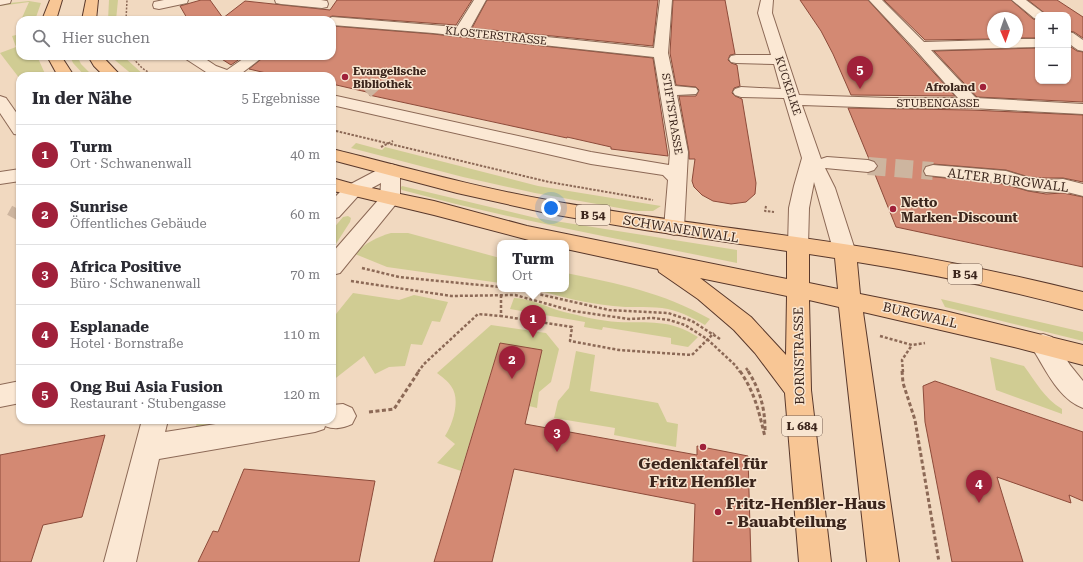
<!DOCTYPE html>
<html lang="de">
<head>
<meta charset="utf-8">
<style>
  :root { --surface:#fff; --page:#f7f7f7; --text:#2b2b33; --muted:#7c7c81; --line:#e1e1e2; --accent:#a0213a }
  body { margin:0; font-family:"Roboto Serif",serif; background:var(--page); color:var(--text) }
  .controls { position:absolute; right:12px; top:12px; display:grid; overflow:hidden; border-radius:8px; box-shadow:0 1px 3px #0004 }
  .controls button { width:36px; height:36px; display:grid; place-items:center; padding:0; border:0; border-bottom:1px solid var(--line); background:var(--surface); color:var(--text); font:20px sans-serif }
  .compass { position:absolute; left:987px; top:12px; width:36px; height:36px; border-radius:50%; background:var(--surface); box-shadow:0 1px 3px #0004; rotate:178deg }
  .you { position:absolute; left:551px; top:208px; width:14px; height:14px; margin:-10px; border:3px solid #fff; border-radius:50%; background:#1a73e8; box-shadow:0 0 0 6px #1a73e833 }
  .badge { display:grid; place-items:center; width:26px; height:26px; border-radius:50%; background:var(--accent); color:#fff; font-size:13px; font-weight:700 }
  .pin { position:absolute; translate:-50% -33px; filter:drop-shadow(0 1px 2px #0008) }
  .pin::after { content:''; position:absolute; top:21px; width:14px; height:12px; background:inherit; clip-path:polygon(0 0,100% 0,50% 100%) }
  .popup { position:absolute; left:497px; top:240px; width:72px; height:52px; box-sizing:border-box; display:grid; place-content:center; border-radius:8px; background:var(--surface); filter:drop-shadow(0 1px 3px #0005); font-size:13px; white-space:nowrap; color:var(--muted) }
  .popup b { font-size:15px; color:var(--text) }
  .popup::after { content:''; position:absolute; left:50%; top:100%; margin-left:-8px; border:8px solid transparent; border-top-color:var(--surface) }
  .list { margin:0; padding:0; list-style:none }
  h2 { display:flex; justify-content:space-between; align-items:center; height:52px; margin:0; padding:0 16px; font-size:17px }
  h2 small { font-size:13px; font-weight:400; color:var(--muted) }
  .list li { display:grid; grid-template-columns:26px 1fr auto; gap:12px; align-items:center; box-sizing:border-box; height:60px; padding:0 16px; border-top:1px solid var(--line) }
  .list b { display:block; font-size:15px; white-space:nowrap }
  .list p { margin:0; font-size:13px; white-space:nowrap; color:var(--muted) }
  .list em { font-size:13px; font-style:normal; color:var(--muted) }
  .icon { flex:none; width:22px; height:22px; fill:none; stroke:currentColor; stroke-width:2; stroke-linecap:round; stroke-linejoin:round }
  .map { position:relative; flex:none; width:1083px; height:562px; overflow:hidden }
  .search { position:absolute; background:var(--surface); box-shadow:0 1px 3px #0004; left:16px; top:16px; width:320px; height:44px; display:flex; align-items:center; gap:10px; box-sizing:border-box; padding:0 14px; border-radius:12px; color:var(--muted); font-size:15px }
  .panel { position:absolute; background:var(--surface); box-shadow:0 1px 3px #0004; left:16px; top:72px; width:320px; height:352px; border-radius:12px }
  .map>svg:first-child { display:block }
</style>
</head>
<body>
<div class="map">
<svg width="1083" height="562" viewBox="0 0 1083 562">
  <rect width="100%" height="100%" fill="#f1d9c0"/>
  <g fill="#d0cc93">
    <polygon points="109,0 118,0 116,20 108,20"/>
    <polygon points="29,1 41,3 35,20 21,20 29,2 0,6 0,4"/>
    <polygon points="20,34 20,56 37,56 46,76 20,76 20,79 0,53 16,47 12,36"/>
    <polygon points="70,56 77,56 81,64 93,76 85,76 73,63"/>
    <polygon points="110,56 123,56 145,76 134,76"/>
    <polygon points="356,143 382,150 385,147 538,186 661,206 653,211 636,211 535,193 463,177 351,148"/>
    <path d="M402,186l134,32 201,32v13c-112,-23 -225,-43 -335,-73l-2,-2z"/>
    <polygon points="348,216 351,218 350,222 332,250 332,230 343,217"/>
    <path d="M391,233h17l92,25v25l-113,-16 -32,-13c10,-11 22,-17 36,-21z"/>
    <path d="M566,273c53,11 96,19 144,46l-5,6c-14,-8 -27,-15 -43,-17 -16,-2 -33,0 -49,-2 -27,-3 -53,-9 -79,-17h32z"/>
    <polygon points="353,293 399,300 414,295 448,302 440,322 432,321 422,345 411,344 405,366 389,367 375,374 364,356 332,381 332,313 336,314"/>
    <path d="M514,298c17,0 34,10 50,14 17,4 36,9 54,10 31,1 52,-3 80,15l-10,10 -17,-3v-6l-68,-11 -1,3 -18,-3 1,-5 -75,-13z"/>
    <polygon points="941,299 1083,332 1083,341 945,307"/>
    <path d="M491,325l55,8 13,16 -8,33 -12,10 -2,16 -8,-2 13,-56 -42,-7 -39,128 -24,-8 18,-19 -10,-8c8,-12 16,-37 6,-50 -3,-5 -9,-9 -14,-13z"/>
    <polygon points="576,351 595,355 590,391 658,403 667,422 678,424 676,447 614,435 615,428 554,418 558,401 569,388"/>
    <path d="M990,357l34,9c12,16 20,32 38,43v5l-66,-24z"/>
    <polygon points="197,420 239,420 238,422 196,427"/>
  </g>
  <g fill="#d38973" stroke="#8d4b3a">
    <polygon points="201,0 210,0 223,18 245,1 330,10 337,0 472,0 456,25 332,16 325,20 188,20 180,6"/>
    <polygon points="487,0 658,0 653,46 472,28"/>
    <polygon points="673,0 725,0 735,54 730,55 728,60 731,63 737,65 740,86 734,88 732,93 735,96 742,99 756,183 755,194 746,202 731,204 713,201 702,195 694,187 692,181 695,159 689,159 689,152 679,96 696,96 699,90 696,87 676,85 670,53"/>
    <polygon points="800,0 868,0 955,96 851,95 833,54 821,31"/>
    <polygon points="884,0 1011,0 1033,19 1038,20 1038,38 1017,38 1017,18 993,18 993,39 925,40"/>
    <polygon points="1028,0 1057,0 1083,17 1083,38 1074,32 1068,31 1068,15 1047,15"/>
    <polygon points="332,26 433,34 653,58 668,156 611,149 611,147 567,137 567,138 369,95 371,93 332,84 332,76 279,76 249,69 265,56 332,56"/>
    <polygon points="1068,45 1077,51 1083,52 1083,102 977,97 934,51 1038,48 1038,81 1068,81"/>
    <polygon points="217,56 244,56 231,65"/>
    <polygon points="848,108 971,110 1083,115 1083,182 1063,178 1046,178 1029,177 1006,170 933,164 926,166 923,170 926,176 1004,184 1028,191 1046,194 1063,193 1083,197 1083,267 896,227 874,172 878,165 874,161 869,159"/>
    <polygon points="500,343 542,350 525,424 697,455 697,446 748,456 751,562 693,562 695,504 514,469 492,562 434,562"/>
    <polygon points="935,381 1083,432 1083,501 1069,495 1071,503 997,477 1023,562 952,562 925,422 923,386"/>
    <polygon points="105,435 82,517 43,525 31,562 0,562 0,455"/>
    <polygon points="244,469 375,481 359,562 198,562 213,531 218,532"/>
  </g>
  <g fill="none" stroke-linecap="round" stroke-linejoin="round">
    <polyline stroke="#cdb59f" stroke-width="14" stroke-dasharray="14 7" stroke-linecap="butt" points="366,92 383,76"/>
    <g stroke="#cdb59f" stroke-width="18" stroke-dasharray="18 9" stroke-linecap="butt">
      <polyline points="868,166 933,171"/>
      <polyline points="15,219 20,210"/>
    </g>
    <defs>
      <g id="minor">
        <polygon points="0,0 11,0 10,3 0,5"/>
        <polygon points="164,0 188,0 187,3 159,9 154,8 153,5 154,2"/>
        <polygon points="275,0 321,0 327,1 328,4 327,7 322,8 281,4 276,3"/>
        <polygon points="474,0 486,0 470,29 654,48 660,0 672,0 668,53 675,86 696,88 698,91 696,94 677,95 688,152 684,228 681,233 674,235 667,233 664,228 668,180 663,175 591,164 332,105 332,95 591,152 669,165 670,152 654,57 433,33 332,25 332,20 326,20 332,17 457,27"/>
        <polygon points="761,0 773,0 772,13 799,95 888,98 958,98 915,49 869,0 882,0 924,42 993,40 993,42 1017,42 1017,39 1038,39 1038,47 931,50 976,98 1083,104 1083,114 971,108 888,108 802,105 821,159 827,157 868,160 874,162 877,166 874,170 868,172 825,168 835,188 856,253 852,258 845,261 838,258 834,253 814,182 809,208 808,246 805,251 798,253 791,251 788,246 789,208 794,186 802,158 784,98 741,97 735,95 733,92 735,89 741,87 781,89 774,64 736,63 731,62 729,59 731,56 736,55 771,55 758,13"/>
        <polygon points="1012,0 1026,0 1046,15 1038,15 1038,19 1034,18"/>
        <polygon points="1068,32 1073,33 1083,40 1083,51 1078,50 1068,43"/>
        <polygon points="184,56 201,56 216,66 227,70 247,56 264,56 238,76 215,76 206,72 186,59"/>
        <polygon points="0,96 6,98 20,118 20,135 14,134 0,113"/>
        <polygon points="391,164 397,166 400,170 400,199 340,273 332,275 332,253 380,198 381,183 359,195 339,217 332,219 332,200 345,187 385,166"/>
        <polygon points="933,165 1006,171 1029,178 1046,180 1063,179 1083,184 1083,196 1063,191 1046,192 1028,190 1004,183 926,175 924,171 926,167"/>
        <polygon points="20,169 20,181 0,184 0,172"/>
        <path d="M1043,334l9,3 18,28 13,16v27c-24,-9 -36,-36 -49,-57l-3,-7 3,-7z"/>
        <polygon points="20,381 20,403 0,407 0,385"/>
        <path d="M343,404l9,4 4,8 -4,8c-9,4 -17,6 -27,2l-1,3 -9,3 -156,27 -23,103h-32l38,-142h26l-3,12 76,-12h91v-15z"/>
      </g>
      <g id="major">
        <polygon points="50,0 62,0 56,20 42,20"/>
        <polygon points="86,0 98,0 96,20 82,20"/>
        <polygon points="47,56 61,56 74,76 58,76"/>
        <polygon points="88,56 102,56 121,76 104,76 94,66"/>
        <path d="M332,149c73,18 146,39 221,52 115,21 231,32 346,52 62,11 123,24 184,39v18c-75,-20 -150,-36 -226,-48l3,32 85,17 138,34v20l-69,-18 -151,-35 36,250h-32l-28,-255 -30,-7 2,90 20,172h-32l-14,-169 -30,-40 -21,-23 -36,-31 -39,-27 -1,-3 -92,-20v-6h-26l-106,-28 -96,-23 -6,-1v-13l25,7 77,16 93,25 260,53v-28l-142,-21 -94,-16 -94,-21 -125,-33zM809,254l26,4 3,31 -29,-6zM700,278l87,18 -1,59 -35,-38z"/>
      </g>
    </defs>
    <use href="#minor" stroke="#8c6956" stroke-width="2"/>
    <use href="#major" stroke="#59382b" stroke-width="2"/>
    <g stroke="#8c6956" stroke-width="1.5" stroke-dasharray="2 1.5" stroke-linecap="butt">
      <polyline points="126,20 127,0"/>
      <polyline points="131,56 142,68 154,76"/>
    </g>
    <g stroke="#8c6956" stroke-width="2" stroke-dasharray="2.5 1.5" stroke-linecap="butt">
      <polyline points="332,130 549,182 653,200"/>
      <polyline points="381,147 393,141"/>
      <polyline points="766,206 765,211 774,212"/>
    </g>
    <g stroke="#8c6956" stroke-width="2.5" stroke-dasharray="3 2" stroke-linecap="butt">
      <polyline points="362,268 399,277 500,287"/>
      <polyline points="351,281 451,296 515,295 573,311 629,319 653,318 669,320 685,325 707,339 735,365 740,372"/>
      <polyline points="516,289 609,310 668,313 692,321 720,339"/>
      <polyline points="501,295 501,316 572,327 570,341 619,350 692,355 714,333"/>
      <polyline points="880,336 912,345 925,343"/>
      <polyline points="746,368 749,372"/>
      <polyline points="418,372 424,364 478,314 501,316"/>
      <polyline points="903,372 902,360 912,345"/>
    </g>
    <g stroke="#8c6956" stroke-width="3" stroke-dasharray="4 2.5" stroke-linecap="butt">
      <path d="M740,371c15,22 19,41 25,66"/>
      <path d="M748,371c12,19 17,37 17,59"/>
      <polyline points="902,371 903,383 915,420 939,562"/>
      <polyline points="369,412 394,409 419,371"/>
    </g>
    <use href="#minor" fill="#fbe8d4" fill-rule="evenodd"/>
    <use href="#major" fill="#f8c695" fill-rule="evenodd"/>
  </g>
  <g fill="#a0213a" stroke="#f8e5d0" stroke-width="1.5">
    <circle cx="345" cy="77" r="4"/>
    <circle cx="983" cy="87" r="4"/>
    <circle cx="893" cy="209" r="4"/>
    <circle cx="703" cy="447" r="4"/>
    <circle cx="718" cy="512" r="4"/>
  </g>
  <g text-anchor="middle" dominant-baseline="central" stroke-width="3" stroke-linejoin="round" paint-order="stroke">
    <g font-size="11" fill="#3b251c" stroke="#f8e5d0">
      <text transform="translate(496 36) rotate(6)">KLOSTERSTRASSE</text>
      <text transform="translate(788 86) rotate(72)">KUCKELKE</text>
      <text x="938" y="103">STUBENGASSE</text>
      <text transform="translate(672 114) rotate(81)">STIFTSTRASSE</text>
    </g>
    <g font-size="11" font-weight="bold" fill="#3b251c" stroke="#f8e5d0" text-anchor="start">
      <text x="353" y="71">Evangelische<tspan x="353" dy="13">Bibliothek</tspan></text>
      <text x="975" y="87" text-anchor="end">Afroland</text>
    </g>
    <g fill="#f8e5d0" stroke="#745f52" stroke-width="1">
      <rect x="576" y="205" width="34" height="20" rx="3"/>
      <rect x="948" y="264" width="34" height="20" rx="3"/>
      <rect x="782" y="416" width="40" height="20" rx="3"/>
    </g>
    <g font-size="12" font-weight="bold" fill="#3b251c">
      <text x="593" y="215">B 54</text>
      <text x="965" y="274">B 54</text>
      <text x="802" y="426">L 684</text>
    </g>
    <g font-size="13" fill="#3b251c" stroke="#f8e5d0">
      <text transform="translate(1008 180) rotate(7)">ALTER BURGWALL</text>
      <text transform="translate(681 229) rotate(9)">SCHWANENWALL</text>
      <text transform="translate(920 315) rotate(13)">BURGWALL</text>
      <text transform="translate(799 356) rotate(-91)">BORNSTRASSE</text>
    </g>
    <g font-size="13" font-weight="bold" fill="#3b251c" stroke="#f8e5d0" text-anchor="start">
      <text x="901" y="202">Netto<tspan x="901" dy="15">Marken-Discount</tspan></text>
    </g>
    <g font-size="16" font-weight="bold" fill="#3b251c" stroke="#f8e5d0">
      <text x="703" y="463">Gedenktafel für<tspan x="703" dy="18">Fritz Henßler</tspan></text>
      <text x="726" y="503" text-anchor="start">Fritz-Henßler-Haus<tspan x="726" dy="18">- Bauabteilung</tspan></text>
    </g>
  </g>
</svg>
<div class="controls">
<button>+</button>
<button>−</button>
</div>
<svg class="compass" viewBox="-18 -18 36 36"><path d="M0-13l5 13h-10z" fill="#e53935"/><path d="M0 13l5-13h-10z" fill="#7c7c81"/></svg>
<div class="you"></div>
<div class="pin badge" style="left:533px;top:338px">1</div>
<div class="popup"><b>Turm</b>Ort</div>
<div class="pin badge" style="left:512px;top:379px">2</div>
<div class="pin badge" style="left:557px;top:452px">3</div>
<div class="pin badge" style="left:979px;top:503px">4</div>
<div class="pin badge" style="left:860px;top:89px">5</div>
<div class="search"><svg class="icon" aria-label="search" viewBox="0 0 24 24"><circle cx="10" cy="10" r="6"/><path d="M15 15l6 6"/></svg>Hier suchen</div>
<section class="panel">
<h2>In der Nähe<small>5 Ergebnisse</small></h2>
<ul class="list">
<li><span class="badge">1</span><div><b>Turm</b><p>Ort · Schwanenwall</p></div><em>40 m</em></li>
<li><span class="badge">2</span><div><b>Sunrise</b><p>Öffentliches Gebäude</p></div><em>60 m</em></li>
<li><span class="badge">3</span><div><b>Africa Positive</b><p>Büro · Schwanenwall</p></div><em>70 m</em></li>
<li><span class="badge">4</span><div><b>Esplanade</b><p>Hotel · Bornstraße</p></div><em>110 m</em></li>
<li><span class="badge">5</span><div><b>Ong Bui Asia Fusion</b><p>Restaurant · Stubengasse</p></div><em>120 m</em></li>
</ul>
</section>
</div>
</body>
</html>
